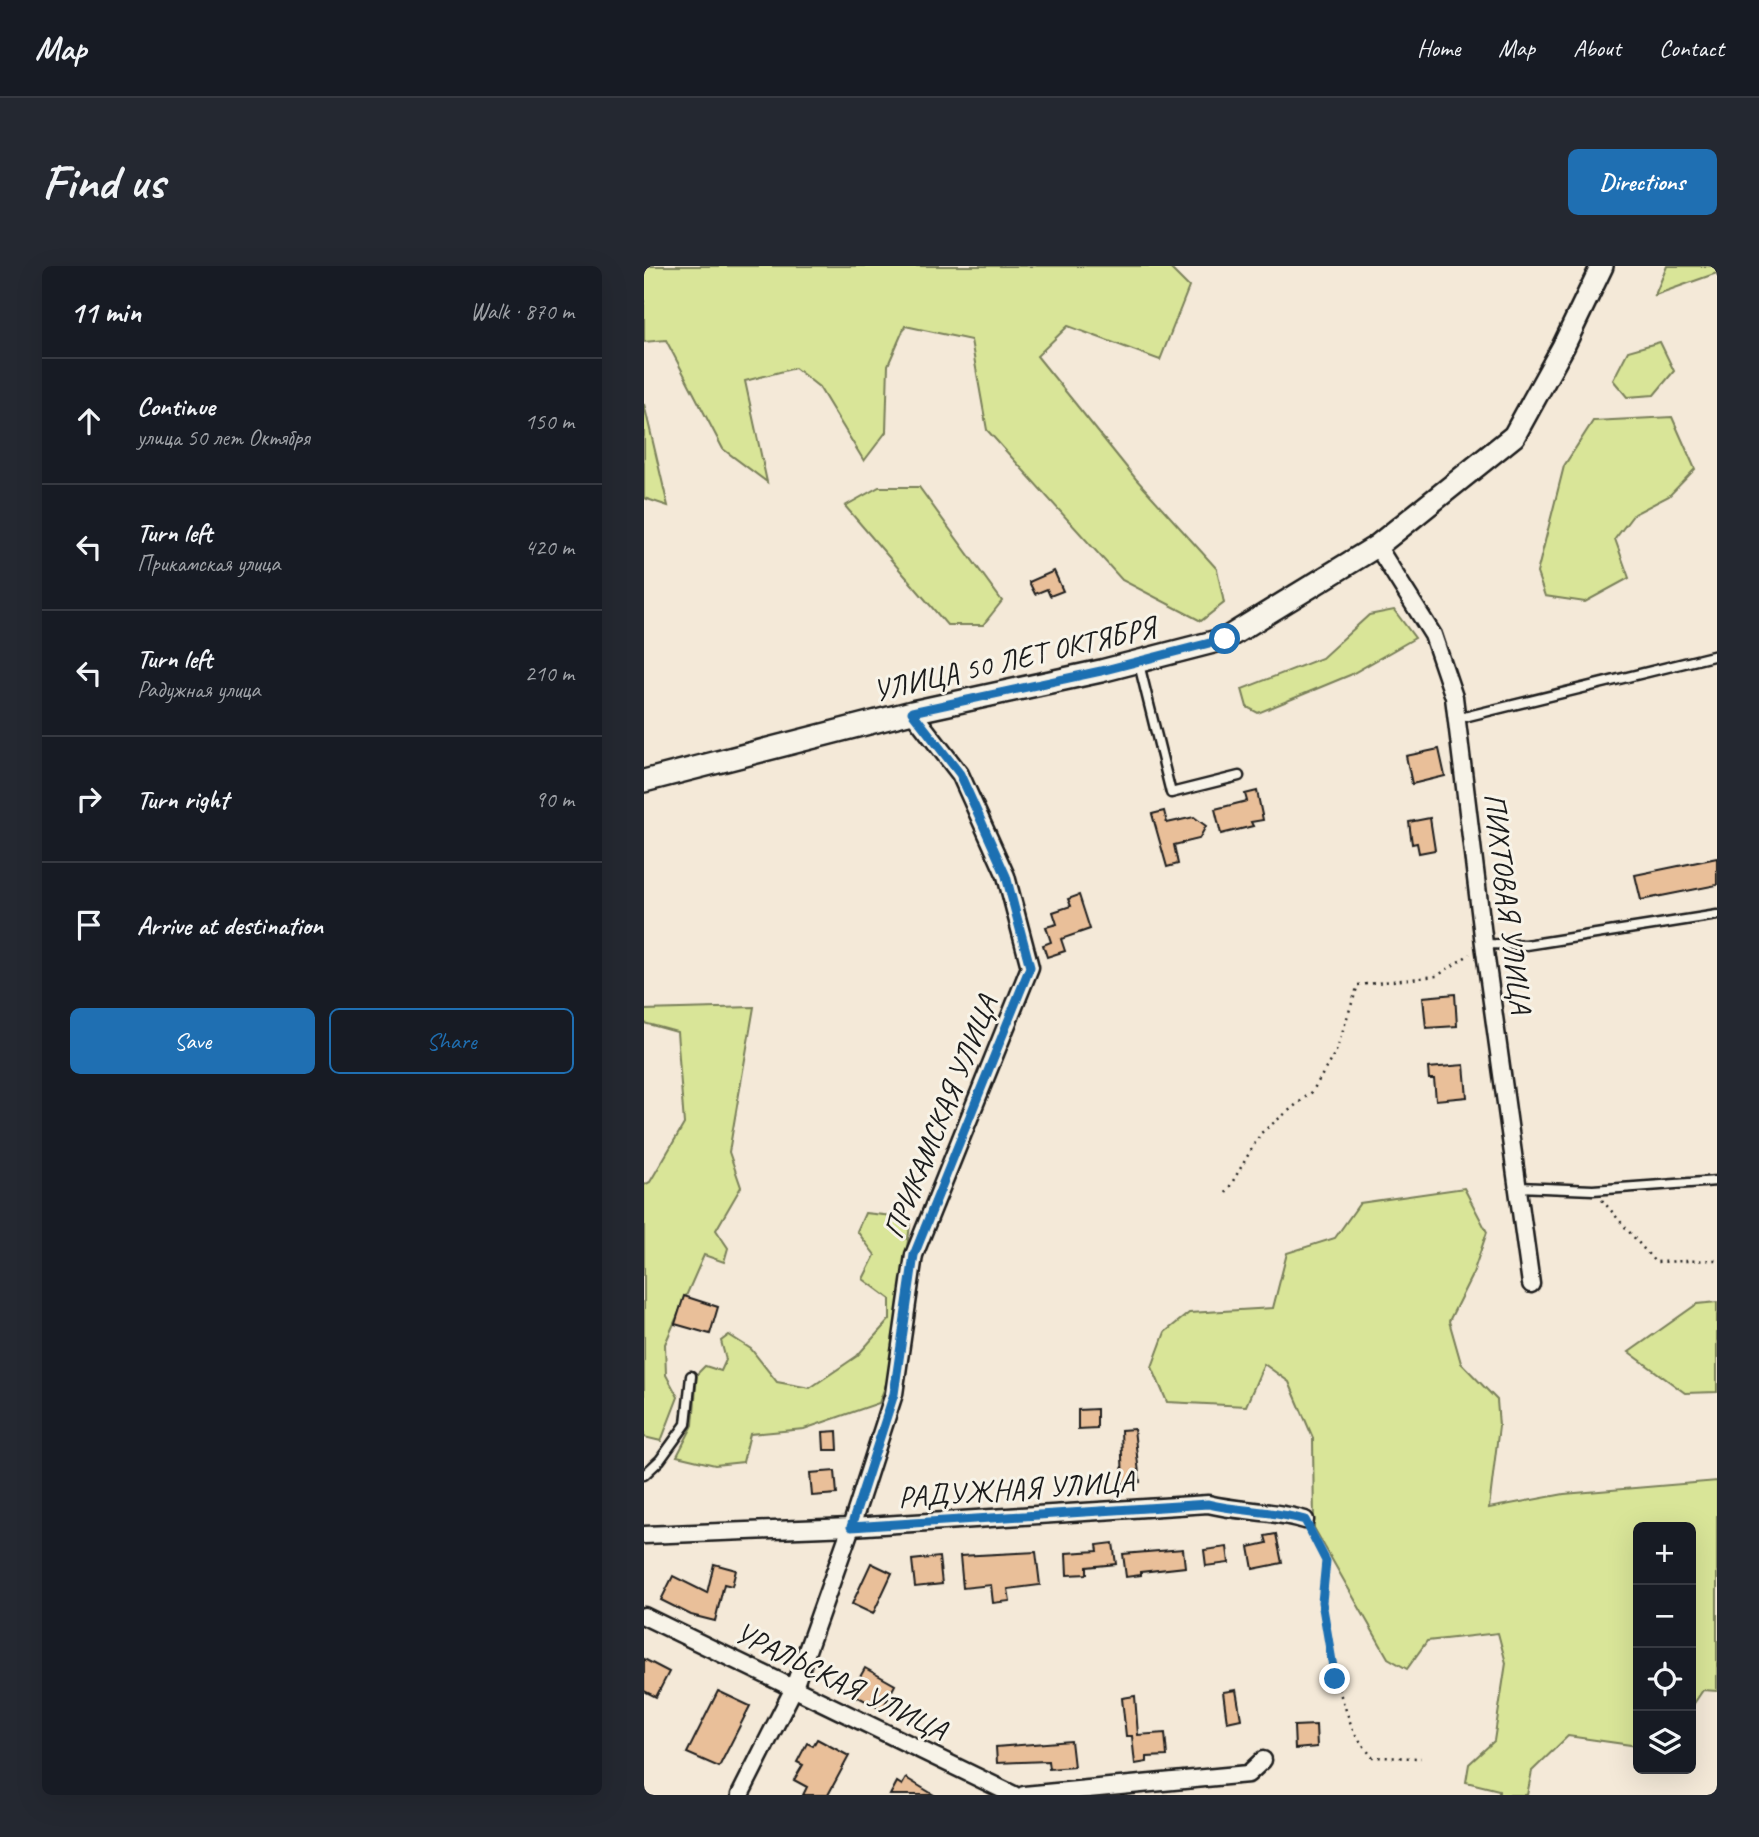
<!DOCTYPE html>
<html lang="en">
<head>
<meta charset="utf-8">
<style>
  :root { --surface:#171b24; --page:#242831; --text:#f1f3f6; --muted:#9ea1a6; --line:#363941; --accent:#1f6fb2 }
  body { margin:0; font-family:Caveat,sans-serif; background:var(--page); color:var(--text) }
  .controls { position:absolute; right:21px; bottom:21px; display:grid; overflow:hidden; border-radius:10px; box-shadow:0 7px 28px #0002 }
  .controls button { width:63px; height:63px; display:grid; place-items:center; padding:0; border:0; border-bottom:2px solid var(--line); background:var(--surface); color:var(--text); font:35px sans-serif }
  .stop { position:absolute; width:21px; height:21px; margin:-16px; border:5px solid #1f6fb2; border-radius:50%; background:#fff }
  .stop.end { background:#1f6fb2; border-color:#fff; box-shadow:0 2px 7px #0008 }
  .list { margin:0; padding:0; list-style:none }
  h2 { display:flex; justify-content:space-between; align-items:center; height:91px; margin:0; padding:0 28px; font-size:30px }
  h2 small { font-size:23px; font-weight:400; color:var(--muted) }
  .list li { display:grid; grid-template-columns:46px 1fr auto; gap:21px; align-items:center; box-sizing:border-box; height:126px; padding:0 28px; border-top:2px solid var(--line) }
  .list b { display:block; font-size:26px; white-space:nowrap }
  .list p { margin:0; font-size:23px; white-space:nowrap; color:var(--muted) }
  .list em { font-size:23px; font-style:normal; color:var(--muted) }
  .actions { display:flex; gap:14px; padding:21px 28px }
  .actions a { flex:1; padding:16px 0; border:2px solid var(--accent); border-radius:10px; text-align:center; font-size:24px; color:var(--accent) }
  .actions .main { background:var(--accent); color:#fff }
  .icon { flex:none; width:38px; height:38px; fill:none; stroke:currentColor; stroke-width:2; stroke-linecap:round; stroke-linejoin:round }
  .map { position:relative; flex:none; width:1073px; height:1529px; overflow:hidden; border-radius:10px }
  header { display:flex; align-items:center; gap:42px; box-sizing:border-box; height:98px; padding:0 35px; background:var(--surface); border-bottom:2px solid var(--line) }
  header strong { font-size:33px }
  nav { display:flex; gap:38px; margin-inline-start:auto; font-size:24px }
  .intro { display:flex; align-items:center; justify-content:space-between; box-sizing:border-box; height:168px; padding:0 42px }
  h1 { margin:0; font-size:49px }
  .button { padding:18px 32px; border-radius:10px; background:var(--accent); color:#fff; font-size:24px; font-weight:700 }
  main { display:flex; gap:42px; padding:0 42px }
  aside { flex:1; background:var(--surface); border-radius:10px; box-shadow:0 7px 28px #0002 }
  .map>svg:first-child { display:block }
</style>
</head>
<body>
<header>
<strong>Map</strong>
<nav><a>Home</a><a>Map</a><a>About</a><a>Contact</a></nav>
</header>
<div class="intro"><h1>Find us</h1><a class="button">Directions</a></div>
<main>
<aside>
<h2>11 min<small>Walk · 870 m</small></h2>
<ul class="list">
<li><svg class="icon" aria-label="ahead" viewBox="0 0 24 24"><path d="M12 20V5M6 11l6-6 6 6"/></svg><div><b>Continue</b><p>улица 50 лет Октября</p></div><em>150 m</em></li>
<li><svg class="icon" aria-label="left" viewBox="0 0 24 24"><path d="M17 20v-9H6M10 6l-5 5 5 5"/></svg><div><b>Turn left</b><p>Прикамская улица</p></div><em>420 m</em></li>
<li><svg class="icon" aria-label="left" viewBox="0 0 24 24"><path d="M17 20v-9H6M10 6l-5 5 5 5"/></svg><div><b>Turn left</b><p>Радужная улица</p></div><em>210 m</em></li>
<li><svg class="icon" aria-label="right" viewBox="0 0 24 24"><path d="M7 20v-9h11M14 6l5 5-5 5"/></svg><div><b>Turn right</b></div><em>90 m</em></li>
<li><svg class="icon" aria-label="arrive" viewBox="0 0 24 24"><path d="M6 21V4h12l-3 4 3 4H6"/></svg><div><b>Arrive at destination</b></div></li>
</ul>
<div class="actions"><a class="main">Save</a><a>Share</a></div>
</aside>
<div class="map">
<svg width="1073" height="1529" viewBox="0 0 1073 1529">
  <rect width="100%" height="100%" fill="#f4e9d8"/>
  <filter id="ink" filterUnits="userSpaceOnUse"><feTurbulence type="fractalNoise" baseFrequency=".0143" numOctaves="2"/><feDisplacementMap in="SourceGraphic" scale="14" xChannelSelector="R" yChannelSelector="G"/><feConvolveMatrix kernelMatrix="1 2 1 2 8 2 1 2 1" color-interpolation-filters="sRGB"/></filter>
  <g filter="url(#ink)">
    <g fill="#d9e598" stroke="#7a805a" stroke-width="2">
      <polygon points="0,0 524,0 545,21 516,94 424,60 393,90 492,213 573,303 580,337 557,355 478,314 343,164 327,74 261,60 244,99 242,166 220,195 175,121 151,102 101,115 123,216 79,183 22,74 0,76"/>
      <polygon points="1023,0 1073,0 1073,7 1011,29"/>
      <polygon points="1016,76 1030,105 1010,129 983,131 969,114 984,85"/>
      <polygon points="0,138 24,240 0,232"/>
      <polygon points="1028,151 1051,203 1025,230 990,248 971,273 985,312 941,336 901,330 893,307 920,200 949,155"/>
      <polygon points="235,221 275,221 358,335 339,359 303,359 201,240"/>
      <polygon points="750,344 771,372 706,409 614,447 603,441 598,423 678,392 725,349"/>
      <polygon points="110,741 85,886 97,921 72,964 84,982 80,996 60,989 21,1078 22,1109 34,1131 17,1175 0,1171 0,919 6,916 40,858 33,766 0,757 0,744"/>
      <polygon points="820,922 843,966 829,1007 805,1055 817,1097 853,1134 855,1160 845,1242 920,1228 1073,1215 1073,1425 1059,1424 1047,1442 1047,1261 994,1261 994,1480 924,1470 888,1505 883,1529 855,1529 855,1524 822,1516 825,1498 850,1475 862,1397 854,1367 783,1375 763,1403 744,1392 670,1262 669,1172 645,1116 620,1098 602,1140 523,1136 508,1101 521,1066 545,1047 629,1042 643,987 691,972 716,937"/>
      <polygon points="221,947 267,952 246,1107 235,1137 160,1163 106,1168 99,1196 71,1199 33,1190 49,1159 53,1108 61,1100 77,1105 82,1094 77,1075 85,1069 107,1083 133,1116 166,1122 213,1090 246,1053 246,1033 219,1013 231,989 213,965"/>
      <polygon points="1073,1036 1073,1126 1041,1127 985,1086 1053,1038"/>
    </g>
    <g fill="#e9bf99" stroke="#1c1c1c" stroke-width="2">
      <polygon points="410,305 419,325 406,330 403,323 391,328 385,316"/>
      <polygon points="795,483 801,510 768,518 762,490"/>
      <polygon points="613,525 619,554 607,556 609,560 577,568 571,543 603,535 601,528"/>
      <polygon points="520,545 523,557 550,551 562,560 555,573 530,579 534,598 523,601 508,548"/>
      <polygon points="786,552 791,584 775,587 773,577 768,578 765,556"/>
      <polygon points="1073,592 1073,619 997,634 991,609"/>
      <polygon points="435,629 446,663 417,673 421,685 403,691 399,679 407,676 402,661 413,658 409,646 427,640 424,633"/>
      <polygon points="811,728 813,760 782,762 779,731"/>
      <polygon points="820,799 823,831 792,834 790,813 785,813 784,802"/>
      <polygon points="40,1030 74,1041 66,1068 31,1058"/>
      <polygon points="453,1143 453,1162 434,1163 434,1144"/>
      <polygon points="490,1163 496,1216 479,1217 477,1164"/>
      <polygon points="193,1165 194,1184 180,1184 179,1166"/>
      <polygon points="191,1205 193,1228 168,1230 166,1207"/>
      <polygon points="632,1268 638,1297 609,1303 605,1281 623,1277 621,1270"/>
      <polygon points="469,1277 472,1298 443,1301 443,1308 423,1309 422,1287 454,1285 453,1279"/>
      <polygon points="583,1281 585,1297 562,1300 560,1284"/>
      <polygon points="539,1283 541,1301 497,1306 497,1309 482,1311 479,1288"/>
      <polygon points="392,1286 396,1319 364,1323 366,1335 349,1337 347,1319 319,1322 316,1290"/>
      <polygon points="295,1291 298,1318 271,1321 268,1294"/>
      <polygon points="227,1297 248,1307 229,1348 208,1338"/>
      <polygon points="70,1298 92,1304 88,1320 80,1318 71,1355 47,1349 17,1334 29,1310 63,1327"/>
      <polygon points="0,1393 25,1406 12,1431 0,1425"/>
      <polygon points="221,1402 251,1419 238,1444 207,1427"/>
      <polygon points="592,1424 597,1453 583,1456 579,1426"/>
      <polygon points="74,1425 106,1440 75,1501 43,1487"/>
      <polygon points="491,1430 494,1469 521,1467 523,1490 503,1491 503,1496 491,1498 488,1470 482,1470 478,1432"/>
      <polygon points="672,1459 673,1481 651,1483 650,1460"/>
      <polygon points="173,1473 205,1490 184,1529 159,1529 163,1521 150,1514 159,1499 153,1496 163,1477 169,1480"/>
      <polygon points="427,1475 430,1501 405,1503 404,1495 353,1497 352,1481"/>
      <polygon points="262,1512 290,1529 246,1529 253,1516 258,1519"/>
    </g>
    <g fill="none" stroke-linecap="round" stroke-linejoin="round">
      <defs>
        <g id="lane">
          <polyline points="495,398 527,527 595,510"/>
          <polyline points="812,453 1073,389"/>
          <polyline points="840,678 882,679 1073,649"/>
          <polyline points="874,921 949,924 1073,915"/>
          <polyline points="0,1209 16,1194 42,1158 47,1110"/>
        </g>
        <g id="street">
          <polyline points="733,280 789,369 810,431 840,678 887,1018"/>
          <path d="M0,1269l207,-8 357,-23c32,8 65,6 97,16"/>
          <polyline points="0,1350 370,1529"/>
          <polyline points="96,1529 149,1424 207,1261 250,1128 270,989 386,701 362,610 316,508 268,446"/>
          <polyline points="380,1529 604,1508 619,1494"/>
        </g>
        <polyline id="secondary" points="0,515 268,446 457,405 581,373 733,280 870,170 919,81 958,0"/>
      </defs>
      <use href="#lane" stroke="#1c1c1c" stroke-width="13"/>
      <use href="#street" stroke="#1c1c1c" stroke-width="21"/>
      <use href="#secondary" stroke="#1c1c1c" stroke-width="26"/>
      <g stroke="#1c1c1c" stroke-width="2.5" stroke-dasharray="2 5" stroke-linecap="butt">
        <polyline points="582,927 617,867 668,826 692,785 714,719 793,710 826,688"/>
        <polyline points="958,934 1011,996 1073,994"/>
        <polyline points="667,1267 682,1295 678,1336 691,1413 710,1467 728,1491 777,1492"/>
      </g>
      <use href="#lane" stroke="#f7f3e8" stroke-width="8"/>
      <use href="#street" stroke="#f7f3e8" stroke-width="16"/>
      <use href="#secondary" stroke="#f7f3e8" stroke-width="21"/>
    </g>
  </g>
  <g fill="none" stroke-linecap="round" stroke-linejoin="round" filter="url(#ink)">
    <path stroke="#1f6fb2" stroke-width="9" d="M581,373l-124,32 -189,41 48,62 46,102 24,91 -116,288 -20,139 -43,133 357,-23c32,8 65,6 97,16l21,41 -4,41 13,77"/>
  </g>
  <g text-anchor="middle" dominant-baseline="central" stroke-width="6" stroke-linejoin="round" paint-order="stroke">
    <g font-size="30" fill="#1c1c1c" stroke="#f7f3e8">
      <text transform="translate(370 393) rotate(-13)">УЛИЦА 50 ЛЕТ ОКТЯБРЯ</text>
      <text transform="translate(864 637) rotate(83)">ПИХТОВАЯ УЛИЦА</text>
      <text transform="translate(296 851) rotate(-68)">ПРИКАМСКАЯ УЛИЦА</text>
      <text transform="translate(372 1223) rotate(-4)">РАДУЖНАЯ УЛИЦА</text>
      <text transform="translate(197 1415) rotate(26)">УРАЛЬСКАЯ УЛИЦА</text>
    </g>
  </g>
</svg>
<div class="controls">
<button>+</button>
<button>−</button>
<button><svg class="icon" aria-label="locate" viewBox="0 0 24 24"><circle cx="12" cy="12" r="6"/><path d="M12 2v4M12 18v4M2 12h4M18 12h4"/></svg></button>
<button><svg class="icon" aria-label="layers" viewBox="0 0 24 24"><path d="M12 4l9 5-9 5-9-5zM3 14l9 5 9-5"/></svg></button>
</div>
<div class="stop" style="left:581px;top:373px"></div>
<div class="stop end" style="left:691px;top:1413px"></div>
</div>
</main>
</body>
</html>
